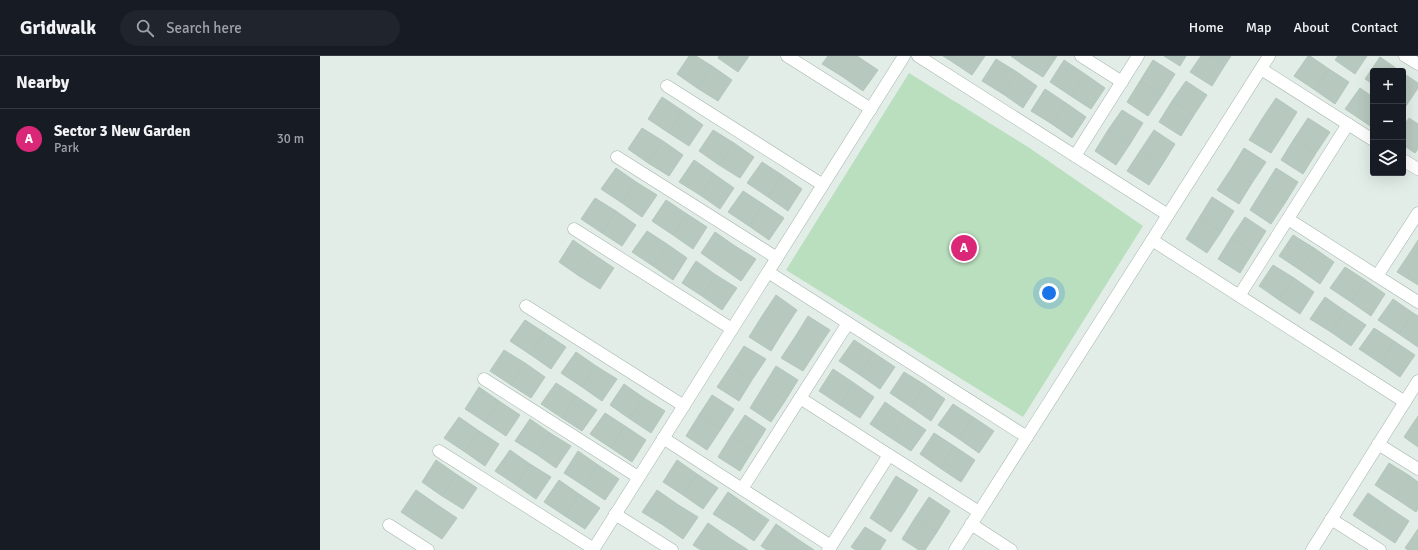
<!DOCTYPE html>
<html lang="en">
<head>
<meta charset="utf-8">
<style>
  :root { --surface:#171b24; --page:#20242c; --text:#f1f3f6; --muted:#9ea1a6; --line:#363941; --accent:#db2777 }
  body { margin:0; font-family:Signika,sans-serif; background:var(--page); color:var(--text) }
  .controls { position:absolute; right:12px; top:12px; display:grid; overflow:hidden; border-radius:4px; box-shadow:0 4px 16px #0002 }
  .controls button { width:36px; height:36px; display:grid; place-items:center; padding:0; border:0; border-bottom:1px solid var(--line); background:var(--surface); color:var(--text); font:20px sans-serif }
  .you { position:absolute; left:729px; top:237px; width:14px; height:14px; margin:-10px; border:3px solid #fff; border-radius:50%; background:#1a73e8; box-shadow:0 0 0 6px #1a73e833 }
  .badge { display:grid; place-items:center; width:26px; height:26px; border-radius:50%; background:var(--accent); color:#fff; font-size:13px; font-weight:700 }
  .pin { position:absolute; translate:-50% -50%; border:2px solid #fff; box-shadow:0 1px 4px #0006 }
  .list { margin:0; padding:0; list-style:none }
  h2 { display:flex; justify-content:space-between; align-items:center; height:52px; margin:0; padding:0 16px; font-size:17px }
  h2 small { font-size:13px; font-weight:400; color:var(--muted) }
  .list li { display:grid; grid-template-columns:26px 1fr auto; gap:12px; align-items:center; box-sizing:border-box; height:60px; padding:0 16px; border-top:1px solid var(--line) }
  .list b { display:block; font-size:15px; white-space:nowrap }
  .list p { margin:0; font-size:13px; white-space:nowrap; color:var(--muted) }
  .list em { font-size:13px; font-style:normal; color:var(--muted) }
  .icon { flex:none; width:22px; height:22px; fill:none; stroke:currentColor; stroke-width:2; stroke-linecap:round; stroke-linejoin:round }
  .map { position:relative; flex:none; width:1098px; height:494px; overflow:hidden }
  header { display:flex; align-items:center; gap:24px; box-sizing:border-box; height:56px; padding:0 20px; background:var(--surface); border-bottom:1px solid var(--line) }
  header strong { font-size:19px }
  nav { display:flex; gap:22px; margin-inline-start:auto; font-size:14px }
  .search { width:280px; height:36px; background:var(--page); display:flex; align-items:center; gap:10px; box-sizing:border-box; padding:0 14px; border-radius:22px; color:var(--muted); font-size:15px }
  main { display:flex }
  aside { flex:1; background:var(--surface) }
  .map>svg:first-child { display:block }
</style>
</head>
<body>
<header>
<strong>Gridwalk</strong>
<div class="search"><svg class="icon" aria-label="search" viewBox="0 0 24 24"><circle cx="10" cy="10" r="6"/><path d="M15 15l6 6"/></svg>Search here</div>
<nav><a>Home</a><a>Map</a><a>About</a><a>Contact</a></nav>
</header>
<main>
<aside>
<h2>Nearby<small></small></h2>
<ul class="list">
<li><span class="badge">A</span><div><b>Sector 3 New Garden</b><p>Park</p></div><em>30 m</em></li>
</ul>
</aside>
<div class="map">
<svg width="1098" height="494" viewBox="0 0 1098 494">
  <rect width="100%" height="100%" fill="#e2ede7"/>
  <polygon fill="#badfbf" points="589,17 708,91 823,170 703,361 466,214"/>
  <g fill="#b7c8bf" stroke="#b4c7bc">
    <polygon points="369,0 376,0 392,10 377,32 357,18"/>
    <polygon points="399,0 429,0 418,16 398,2"/>
    <polygon points="508,0 537,0 523,21 502,8"/>
    <polygon points="537,0 558,14 543,35 523,21"/>
    <polygon points="623,0 635,0 631,5"/>
    <polygon points="635,0 665,0 652,19 631,5"/>
    <polygon points="691,0 707,0 702,8"/>
    <polygon points="707,0 737,0 723,21 702,8"/>
    <polygon points="844,0 866,0 860,10"/>
    <polygon points="881,0 891,0 905,9 892,30 870,16"/>
    <polygon points="891,0 911,0 905,9"/>
    <polygon points="988,0 990,0 1009,13 995,34 974,20"/>
    <polygon points="1018,0 1047,0 1035,18 1015,4"/>
    <polygon points="1060,1 1080,15 1053,15 1053,28 1045,23"/>
    <polygon points="676,3 697,16 683,38 662,25"/>
    <polygon points="744,4 765,18 751,40 730,26"/>
    <polygon points="833,4 855,18 842,39 820,25"/>
    <polygon points="392,10 412,24 398,45 377,32"/>
    <polygon points="1009,13 1029,26 1015,48 995,34"/>
    <polygon points="697,16 717,30 703,52 683,38"/>
    <polygon points="1083,17 1098,27 1098,32 1086,50 1083,48"/>
    <polygon points="765,18 785,32 771,53 751,40"/>
    <polygon points="820,25 842,39 828,60 807,46"/>
    <polygon points="866,25 887,39 874,59 852,45"/>
    <polygon points="1040,32 1053,41 1053,56 1046,67 1025,53"/>
    <polygon points="725,33 746,47 732,68 711,55"/>
    <polygon points="342,41 363,55 349,77 328,63"/>
    <polygon points="956,42 977,56 964,77 942,63"/>
    <polygon points="852,45 874,59 861,80 839,66"/>
    <polygon points="746,47 766,61 752,82 732,68"/>
    <polygon points="802,54 823,67 810,88 788,74"/>
    <polygon points="363,55 383,69 369,90 349,77"/>
    <polygon points="1053,56 1053,72 1046,67"/>
    <polygon points="988,62 1010,76 996,97 974,83"/>
    <polygon points="1089,62 1098,68 1098,93 1095,97 1083,89 1083,70"/>
    <polygon points="942,63 964,77 951,97 929,84"/>
    <polygon points="322,72 343,85 328,107 308,93"/>
    <polygon points="393,74 414,87 399,109 379,95"/>
    <polygon points="788,74 810,88 796,109 775,95"/>
    <polygon points="834,74 855,88 842,109 820,95"/>
    <polygon points="974,83 996,97 983,118 961,104"/>
    <polygon points="343,85 363,99 349,120 328,107"/>
    <polygon points="414,87 434,101 420,122 399,109"/>
    <polygon points="924,92 946,106 932,127 911,113"/>
    <polygon points="820,95 842,109 829,129 807,115"/>
    <polygon points="374,104 394,118 380,139 359,126"/>
    <polygon points="442,106 462,119 448,141 427,127"/>
    <polygon points="296,112 316,126 302,147 281,133"/>
    <polygon points="956,112 978,126 965,147 943,133"/>
    <polygon points="911,113 932,127 919,148 897,134"/>
    <polygon points="394,118 414,132 400,153 380,139"/>
    <polygon points="462,119 482,133 468,155 448,141"/>
    <polygon points="316,126 337,139 322,161 302,147"/>
    <polygon points="943,133 965,147 951,168 930,154"/>
    <polygon points="423,135 443,148 429,170 408,156"/>
    <polygon points="892,141 914,155 901,176 879,162"/>
    <polygon points="275,142 296,155 282,177 261,163"/>
    <polygon points="346,144 367,158 353,179 332,165"/>
    <polygon points="443,148 464,162 449,184 429,170"/>
    <polygon points="296,155 316,169 302,190 282,177"/>
    <polygon points="367,158 387,171 373,193 353,179"/>
    <polygon points="925,161 946,175 933,196 911,182"/>
    <polygon points="879,162 901,176 887,197 866,183"/>
    <polygon points="327,175 347,188 333,210 312,196"/>
    <polygon points="395,176 415,190 401,211 381,197"/>
    <polygon points="973,179 994,192 980,214 959,200"/>
    <polygon points="911,182 933,196 920,217 898,203"/>
    <polygon points="253,184 273,198 259,220 239,206"/>
    <polygon points="1098,184 1098,200 1091,195"/>
    <polygon points="347,188 367,202 353,224 333,210"/>
    <polygon points="415,190 436,203 421,225 401,211"/>
    <polygon points="994,192 1014,206 1000,228 980,214"/>
    <polygon points="1091,195 1098,200 1098,229 1077,216"/>
    <polygon points="273,198 294,212 280,233 259,220"/>
    <polygon points="376,205 396,219 382,240 362,227"/>
    <polygon points="953,209 974,222 959,244 939,230"/>
    <polygon points="1025,211 1045,224 1031,246 1010,232"/>
    <polygon points="396,219 417,232 402,254 382,240"/>
    <polygon points="974,222 994,236 980,258 959,244"/>
    <polygon points="1045,224 1065,238 1051,260 1031,246"/>
    <polygon points="456,239 477,254 464,274 442,260"/>
    <polygon points="1005,241 1025,255 1011,276 990,263"/>
    <polygon points="1073,243 1093,257 1079,278 1058,264"/>
    <polygon points="1025,255 1046,269 1031,290 1011,276"/>
    <polygon points="1093,257 1098,260 1098,291 1079,278"/>
    <polygon points="442,260 464,274 451,295 429,281"/>
    <polygon points="488,260 510,274 496,295 475,281"/>
    <polygon points="205,264 225,277 211,299 190,285"/>
    <polygon points="1054,272 1074,285 1060,307 1039,293"/>
    <polygon points="225,277 246,291 231,313 211,299"/>
    <polygon points="475,281 496,295 483,315 461,302"/>
    <polygon points="534,284 554,297 540,319 519,305"/>
    <polygon points="1074,285 1095,299 1080,321 1060,307"/>
    <polygon points="424,290 446,303 432,324 411,310"/>
    <polygon points="184,294 205,307 191,329 170,315"/>
    <polygon points="256,296 276,310 262,331 241,317"/>
    <polygon points="554,297 575,311 560,333 540,319"/>
    <polygon points="205,307 225,321 211,342 191,329"/>
    <polygon points="276,310 297,323 282,345 262,331"/>
    <polygon points="411,310 432,324 419,345 397,331"/>
    <polygon points="456,310 478,324 465,345 443,331"/>
    <polygon points="513,313 534,327 520,349 499,335"/>
    <polygon points="584,316 605,329 591,351 570,337"/>
    <polygon points="236,327 256,340 242,362 221,348"/>
    <polygon points="534,327 554,341 540,362 520,349"/>
    <polygon points="304,328 324,342 310,363 290,349"/>
    <polygon points="605,329 625,343 611,365 591,351"/>
    <polygon points="159,331 179,345 165,366 145,353"/>
    <polygon points="443,331 465,345 451,366 430,352"/>
    <polygon points="392,339 414,353 401,373 379,359"/>
    <polygon points="256,340 277,354 262,375 242,362"/>
    <polygon points="324,342 345,355 331,377 310,363"/>
    <polygon points="179,345 200,359 186,380 165,366"/>
    <polygon points="565,346 585,360 571,382 550,368"/>
    <polygon points="633,348 653,361 639,383 618,369"/>
    <polygon points="285,357 305,370 291,392 270,378"/>
    <polygon points="379,359 401,373 387,394 366,380"/>
    <polygon points="425,359 446,373 433,394 411,380"/>
    <polygon points="585,360 606,374 591,395 571,382"/>
    <polygon points="1098,360 1098,391 1084,381"/>
    <polygon points="139,361 159,375 145,396 124,382"/>
    <polygon points="653,361 674,375 659,397 639,383"/>
    <polygon points="210,363 230,377 216,398 195,385"/>
    <polygon points="305,370 326,384 312,406 291,392"/>
    <polygon points="159,375 179,388 165,410 145,396"/>
    <polygon points="230,377 251,390 236,412 216,398"/>
    <polygon points="614,377 634,390 620,412 600,398"/>
    <polygon points="411,380 433,394 420,415 398,401"/>
    <polygon points="634,390 655,404 641,426 620,412"/>
    <polygon points="190,394 210,408 196,429 175,415"/>
    <polygon points="258,395 278,409 264,430 244,417"/>
    <polygon points="116,404 136,418 122,440 102,426"/>
    <polygon points="357,404 377,418 363,439 343,426"/>
    <polygon points="1069,407 1090,420 1075,442 1055,429"/>
    <polygon points="210,408 231,421 216,443 196,429"/>
    <polygon points="278,409 299,423 285,444 264,430"/>
    <polygon points="136,418 157,432 143,453 122,440"/>
    <polygon points="377,418 398,432 383,453 363,439"/>
    <polygon points="576,420 598,434 585,455 563,441"/>
    <polygon points="1090,420 1098,426 1098,453 1096,456 1075,442"/>
    <polygon points="239,424 259,438 245,460 224,446"/>
    <polygon points="96,434 116,448 102,470 81,456"/>
    <polygon points="337,434 357,448 343,469 322,456"/>
    <polygon points="408,436 428,450 414,471 393,458"/>
    <polygon points="1048,437 1068,451 1054,473 1033,459"/>
    <polygon points="259,438 280,452 265,473 245,460"/>
    <polygon points="563,441 585,455 571,476 550,462"/>
    <polygon points="609,441 630,455 617,476 595,462"/>
    <polygon points="116,448 137,462 122,483 102,470"/>
    <polygon points="357,448 378,461 363,483 343,469"/>
    <polygon points="428,450 449,464 434,485 414,471"/>
    <polygon points="1068,451 1089,465 1075,487 1054,473"/>
    <polygon points="595,462 617,476 605,494 599,494 582,483"/>
    <polygon points="388,467 408,481 399,494 381,494 373,489"/>
    <polygon points="456,468 476,482 469,494 447,494 441,490"/>
    <polygon points="545,471 566,484 560,494 536,494 531,491"/>
    <polygon points="1098,473 1098,494 1088,494 1085,492"/>
    <polygon points="408,481 428,494 399,494"/>
    <polygon points="476,482 494,494 469,494"/>
  </g>
  <g fill="none" stroke-linecap="round" stroke-linejoin="round">
    <defs>
      <g id="street">
        <polyline points="467,0 551,53"/>
        <polyline points="598,0 848,159"/>
        <polyline points="761,0 802,26"/>
        <polyline points="1085,0 1098,8"/>
        <polyline points="941,13 1053,84"/>
        <polyline points="347,30 503,129"/>
        <polyline points="755,100 818,0"/>
        <polyline points="297,101 457,202"/>
        <polyline points="1083,104 1098,113"/>
        <polyline points="1098,157 1057,220 1098,246"/>
        <polyline points="968,163 1057,220"/>
        <polyline points="254,173 412,273"/>
        <polyline points="832,184 1085,346"/>
        <polyline points="448,216 707,381"/>
        <polyline points="919,240 1028,68"/>
        <polyline points="206,250 364,350"/>
        <polyline points="164,323 318,421"/>
        <polyline points="480,342 569,399"/>
        <polyline points="343,382 422,433 528,267"/>
        <polyline points="1058,388 1098,413"/>
        <polyline points="119,395 274,493"/>
        <polyline points="422,433 511,490 508,494"/>
        <polyline points="295,458 352,494"/>
        <polyline points="1011,463 1060,494"/>
        <polyline points="651,468 691,494"/>
        <polyline points="69,469 108,494"/>
        <polyline points="511,490 569,399 659,456"/>
        <polyline points="273,494 584,0"/>
        <polyline points="635,494 949,0"/>
        <polyline points="992,494 1098,325"/>
      </g>
    </defs>
    <use href="#street" stroke="#a4b5ad" stroke-width="13"/>
    <use href="#street" stroke="#fff" stroke-width="12"/>
  </g>
</svg>
<div class="controls">
<button>+</button>
<button>−</button>
<button><svg class="icon" aria-label="layers" viewBox="0 0 24 24"><path d="M12 4l9 5-9 5-9-5zM3 14l9 5 9-5"/></svg></button>
</div>
<div class="you"></div>
<div class="pin badge" style="left:644px;top:192px">A</div>
</div>
</main>
</body>
</html>
